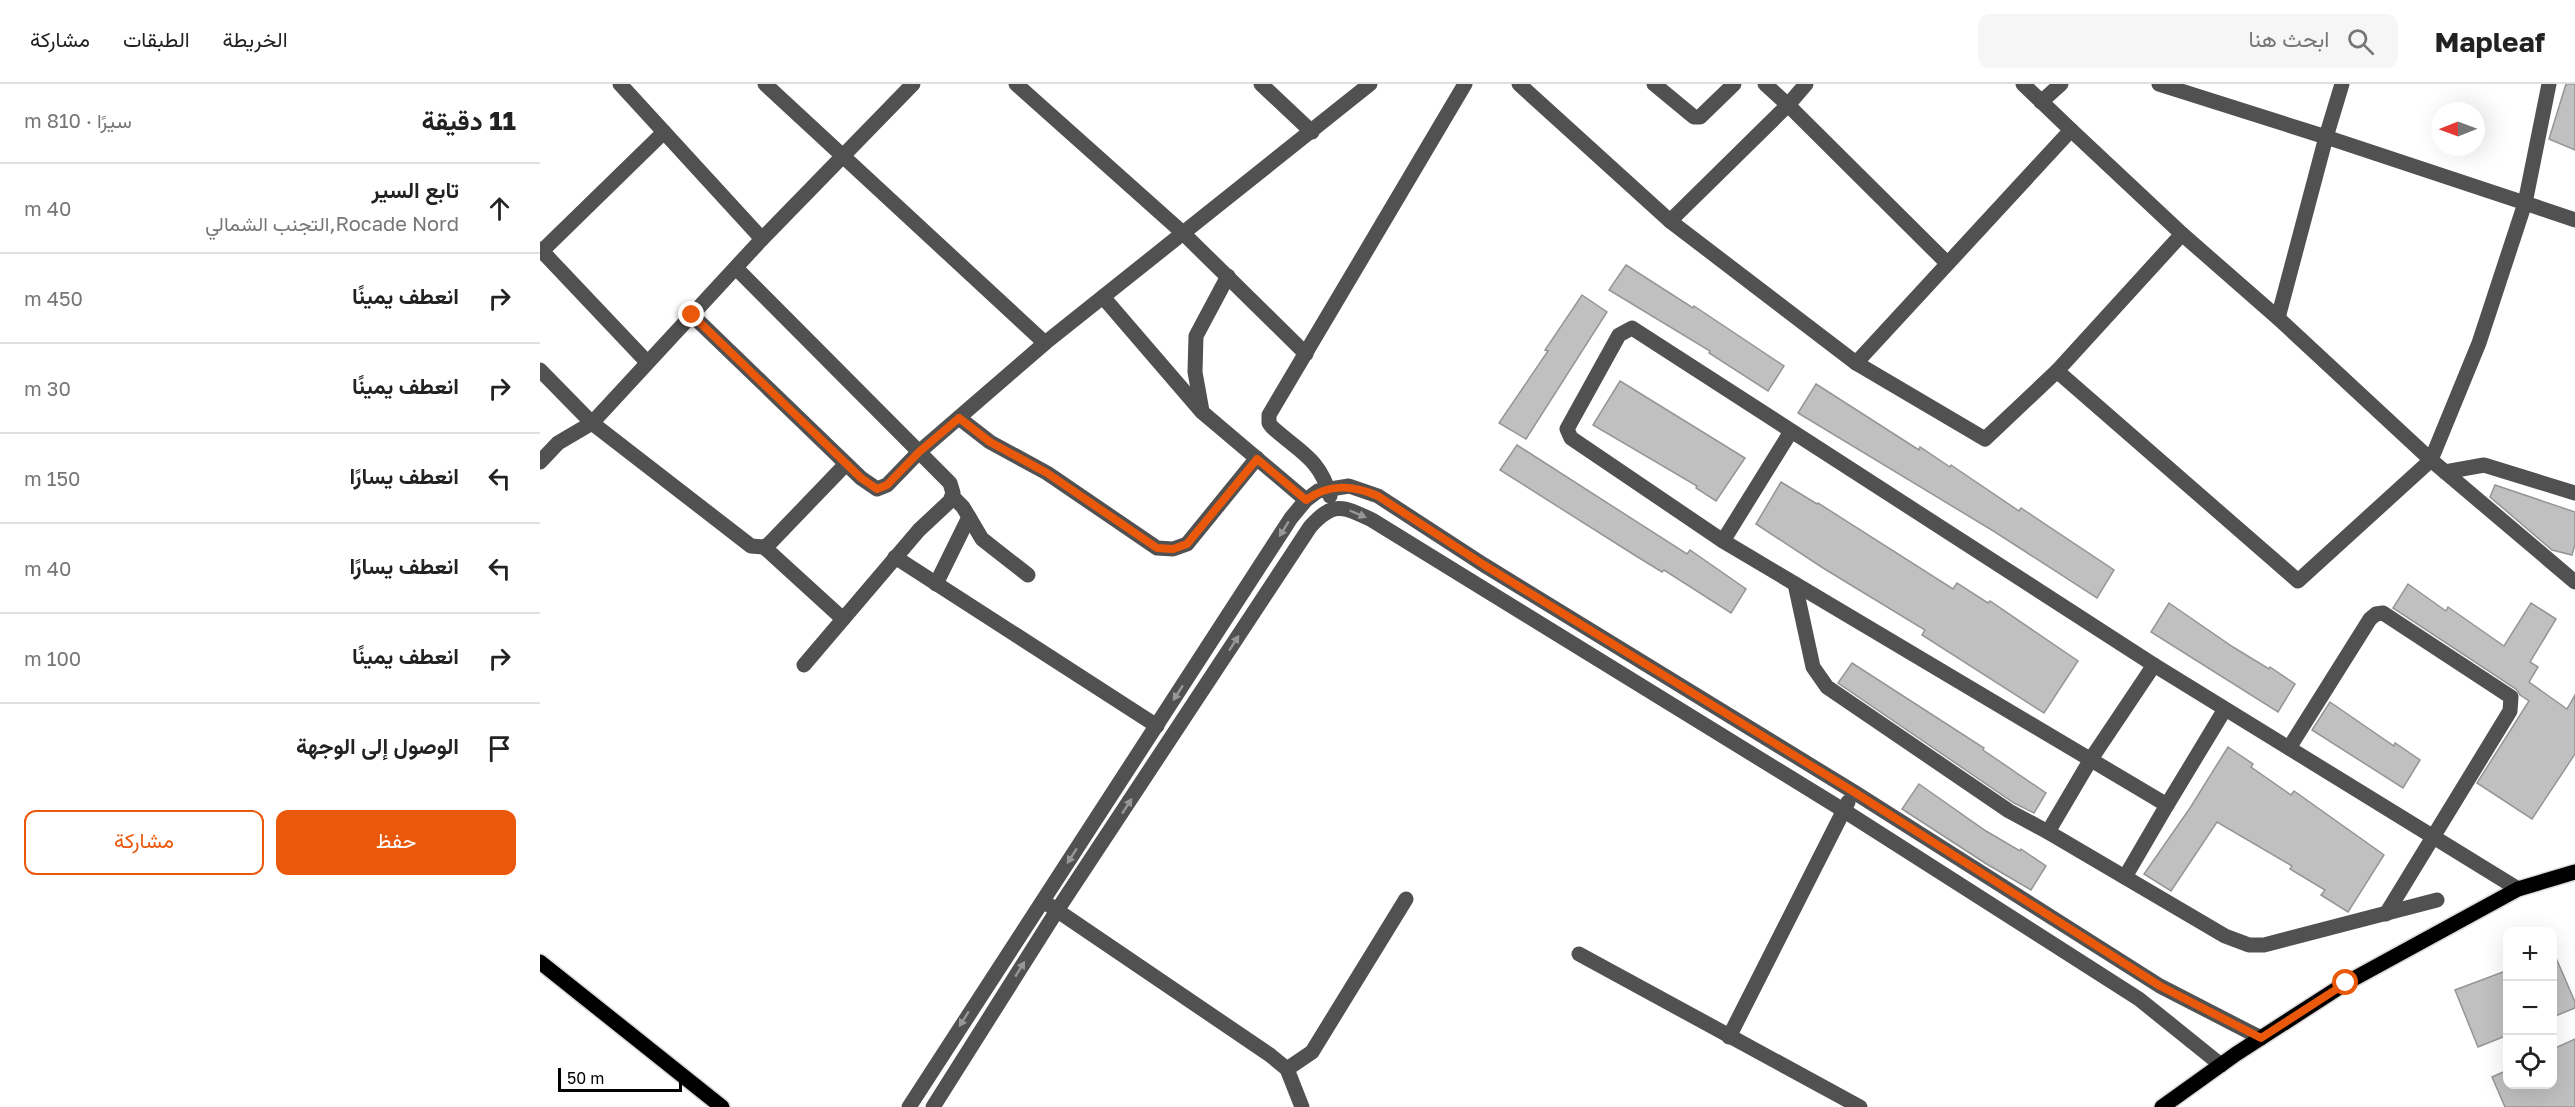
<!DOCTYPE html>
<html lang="ar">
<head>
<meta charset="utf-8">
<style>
  :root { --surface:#fff; --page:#f6f6f6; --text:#222; --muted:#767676; --line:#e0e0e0; --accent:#ea580c }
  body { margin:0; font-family:"Golos Text",Vazirmatn,sans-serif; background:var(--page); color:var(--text); direction:rtl }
  .controls { position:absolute; right:18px; bottom:18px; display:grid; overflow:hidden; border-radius:12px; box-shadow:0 6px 24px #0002 }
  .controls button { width:54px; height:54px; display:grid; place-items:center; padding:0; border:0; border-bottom:2px solid var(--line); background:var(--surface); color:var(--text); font:30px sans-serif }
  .compass { position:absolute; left:1891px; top:18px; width:54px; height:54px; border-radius:50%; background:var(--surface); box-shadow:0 6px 24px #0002; rotate:269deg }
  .scale { position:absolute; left:18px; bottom:15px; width:124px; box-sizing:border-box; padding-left:6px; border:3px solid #000; border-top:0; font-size:16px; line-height:21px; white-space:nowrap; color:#000; -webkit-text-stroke:4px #fff; paint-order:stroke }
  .stop { position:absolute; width:18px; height:18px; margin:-14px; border:4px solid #ea580c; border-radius:50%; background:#fff }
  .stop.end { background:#ea580c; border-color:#fff; box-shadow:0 2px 6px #0008 }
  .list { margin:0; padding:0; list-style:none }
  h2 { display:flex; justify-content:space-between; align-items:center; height:78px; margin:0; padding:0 24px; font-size:26px }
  h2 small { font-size:20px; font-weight:400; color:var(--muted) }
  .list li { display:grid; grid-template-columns:39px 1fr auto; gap:18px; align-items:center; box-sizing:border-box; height:90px; padding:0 24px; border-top:2px solid var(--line) }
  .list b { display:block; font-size:22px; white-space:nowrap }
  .list p { margin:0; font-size:20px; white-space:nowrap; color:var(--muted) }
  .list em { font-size:20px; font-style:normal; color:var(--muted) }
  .actions { display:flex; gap:12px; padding:18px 24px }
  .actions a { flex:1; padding:14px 0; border:2px solid var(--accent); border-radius:12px; text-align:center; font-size:21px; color:var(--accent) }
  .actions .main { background:var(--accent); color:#fff }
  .icon { flex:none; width:33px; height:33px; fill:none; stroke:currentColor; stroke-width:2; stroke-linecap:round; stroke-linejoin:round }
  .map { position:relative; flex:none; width:2035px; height:1023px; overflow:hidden; direction:ltr }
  header { display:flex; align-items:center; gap:36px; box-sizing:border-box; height:84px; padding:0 30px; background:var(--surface); border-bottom:2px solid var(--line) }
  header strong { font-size:28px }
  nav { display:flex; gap:33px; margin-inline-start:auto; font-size:21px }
  .search { width:420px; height:54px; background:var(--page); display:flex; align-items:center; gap:15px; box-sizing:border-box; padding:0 21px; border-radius:12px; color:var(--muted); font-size:22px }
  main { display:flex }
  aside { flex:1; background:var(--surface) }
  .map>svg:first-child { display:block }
</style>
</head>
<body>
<header>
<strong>Mapleaf</strong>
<div class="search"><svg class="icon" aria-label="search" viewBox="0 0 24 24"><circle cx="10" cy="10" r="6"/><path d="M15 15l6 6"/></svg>ابحث هنا</div>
<nav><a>الخريطة</a><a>الطبقات</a><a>مشاركة</a></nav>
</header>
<main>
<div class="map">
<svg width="2035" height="1023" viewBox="0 0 2035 1023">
  <rect width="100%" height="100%" fill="#fff"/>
  <g fill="#c0c0c0" stroke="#959595" stroke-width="1.5">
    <polygon points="2026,0 2035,0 2035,66 2009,55"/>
    <polygon points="1086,181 1153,224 1154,222 1244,282 1228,307 1169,269 1170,267 1069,206"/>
    <polygon points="1042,211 1067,228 986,355 959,339 1008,267 1005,266"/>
    <polygon points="1080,297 1205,374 1176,417 1156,404 1157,402 1053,341"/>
    <polygon points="1276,300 1379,366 1380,363 1410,383 1411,381 1479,427 1481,424 1574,486 1557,514 1455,448 1258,329"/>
    <polygon points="977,361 1147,470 1150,466 1206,505 1191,529 1124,486 1122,488 1096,472 960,386"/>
    <polygon points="1241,398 1277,420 1278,419 1413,505 1417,499 1448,519 1450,517 1538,577 1504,629 1382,551 1385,546 1283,484 1216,440"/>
    <polygon points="1955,401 2035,428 2035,460 2032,471 2012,466 1950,413"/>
    <polygon points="1868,500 1906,527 1908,523 1964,562 1991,519 2016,535 1990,578 1998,583 1989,598 2027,625 2035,611 2035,670 1992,735 1937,699 1989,617 1980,611 1976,605 1853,524"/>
    <polygon points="1629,519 1693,563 1729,585 1730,583 1755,600 1738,628 1611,548"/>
    <polygon points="1312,579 1444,664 1443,666 1506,709 1494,729 1474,719 1298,599"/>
    <polygon points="1790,618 1854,662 1855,659 1880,676 1863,704 1772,646"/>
    <polygon points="1688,663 1713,680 1711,683 1751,711 1754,707 1844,771 1808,828 1781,811 1785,806 1750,785 1752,782 1677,738 1631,807 1604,790 1650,724"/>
    <polygon points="1379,700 1446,747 1480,767 1481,765 1506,782 1491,806 1445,779 1362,725"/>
    <polygon points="2013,867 2035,918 2035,924 2013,933"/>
    <polygon points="1968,886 1968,951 1938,963 1915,906"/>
    <polygon points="2035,955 2035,1023 1965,1023 1952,993 1968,986 1968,1000 2013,1000 2013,965"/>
  </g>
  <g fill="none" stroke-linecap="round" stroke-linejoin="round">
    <defs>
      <g id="major">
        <polyline points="0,878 182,1023"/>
        <polyline points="1622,1023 1696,970 1806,899 1978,805 2035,788"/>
      </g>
    </defs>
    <use href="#major" stroke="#dbdbdb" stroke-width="18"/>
    <g stroke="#515151" stroke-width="15">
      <polyline points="80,0 222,155"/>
      <polyline points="225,0 505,259 830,0"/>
      <polyline points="476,0 643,149 766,270"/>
      <polyline points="721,0 772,48"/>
      <polyline points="979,0 1130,137 1316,279 1531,46 1483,0"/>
      <polyline points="1114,0 1154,33 1160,33 1194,0"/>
      <polyline points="1225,0 1248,21 1266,0"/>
      <polyline points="1619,0 1786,53 1802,0"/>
      <polyline points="2009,0 1985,119 2035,136"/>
      <polyline points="1501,18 1521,0"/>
      <polyline points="1531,46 1642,150 1738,234 1786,53 1985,119 1939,259 1891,376 2035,498"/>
      <polyline points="1130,137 1248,21 1407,179"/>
      <polyline points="0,165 107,278"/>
      <polyline points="0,169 124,48"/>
      <polyline points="196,184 410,399 413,409 410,417 379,446 264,581"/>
      <polyline points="563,213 662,328 766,416"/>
      <polyline points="152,231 321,394 337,405 347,401 379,368 505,259"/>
      <polyline points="1316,279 1445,355 1517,287 1642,150"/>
      <polyline points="0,286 52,339 211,462 224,463 229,460 306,380"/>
      <polyline points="1517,287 1758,497 1891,376 1738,234"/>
      <polyline points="662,327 655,288 656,252 688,192"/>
      <polyline points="419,334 450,358 507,389 617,464 633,465 647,460 717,374"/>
      <polyline points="0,378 18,359 52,339 222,155 373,0"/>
      <polyline points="1905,388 1944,381 2035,409"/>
      <path d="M790,412c-10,-38 -32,-45 -58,-69l-3,-4v-8l196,-331"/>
      <polyline points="413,413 423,423 442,455 488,491"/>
      <polyline points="1183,457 1250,349"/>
      <polyline points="224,463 303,535"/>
      <polyline points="355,473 617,642"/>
      <polyline points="396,500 429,433"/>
      <polyline points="1255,500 1273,583 1287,603 1469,727 1508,748 1685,852 1709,861 1724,861 1897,816"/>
      <polyline points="1685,625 1627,721 1183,457 1031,354 1027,345 1079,251 1092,244 1614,581 1978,805"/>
      <polyline points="1749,664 1830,535 1836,530 1843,529 1971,613 1970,627 1846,830"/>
      <polyline points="1508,748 1551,675 1614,581"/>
      <polyline points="1585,793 1627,721"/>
      <polyline points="509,821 730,971 747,985 762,1023"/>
      <polyline points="1039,870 1320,1023"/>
      <polyline points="1189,953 1308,718"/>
      <polyline points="747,985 772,968 866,815"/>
      <polyline points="369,1023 751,434 766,416 778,407 809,402 838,412 944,481 1314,708 1620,902 1721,954"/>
      <path d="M393,1023l125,-198 252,-382c23,-26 33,-21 62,-7l471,290 296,189 82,66"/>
    </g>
    <use href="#major" stroke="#000" stroke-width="15"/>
  </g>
  <defs><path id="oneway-solid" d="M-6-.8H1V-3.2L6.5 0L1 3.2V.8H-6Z" transform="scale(1.5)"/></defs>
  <g fill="#979797">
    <use href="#oneway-solid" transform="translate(818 430) rotate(23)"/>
    <use href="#oneway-solid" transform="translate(744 445) rotate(122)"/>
    <use href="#oneway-solid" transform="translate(694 559) rotate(-57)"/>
    <use href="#oneway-solid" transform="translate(638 609) rotate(123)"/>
    <use href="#oneway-solid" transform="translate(587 722) rotate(-57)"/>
    <use href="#oneway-solid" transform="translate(532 772) rotate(123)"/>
    <use href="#oneway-solid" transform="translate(480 885) rotate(-58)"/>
    <use href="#oneway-solid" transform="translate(424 935) rotate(122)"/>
  </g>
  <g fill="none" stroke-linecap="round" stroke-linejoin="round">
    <path stroke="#ea580c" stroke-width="8" d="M152,231l169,163 16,11 10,-4 32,-33 40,-34 31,24 57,31 110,75 16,1 14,-5 70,-85 49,41c23,-17 47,-15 72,-4l106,69 370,227 306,194 101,52 85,-55"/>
  </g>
</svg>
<div class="controls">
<button>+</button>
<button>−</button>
<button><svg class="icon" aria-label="locate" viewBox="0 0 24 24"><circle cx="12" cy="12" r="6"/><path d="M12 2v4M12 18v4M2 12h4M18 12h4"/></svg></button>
</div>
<svg class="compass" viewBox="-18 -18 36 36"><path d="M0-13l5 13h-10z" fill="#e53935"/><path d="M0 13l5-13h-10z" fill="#767676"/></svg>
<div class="scale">50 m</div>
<div class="stop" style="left:1806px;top:899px"></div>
<div class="stop end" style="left:152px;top:231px"></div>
</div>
<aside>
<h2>11 دقيقة<small>سيرًا · 810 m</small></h2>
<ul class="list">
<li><svg class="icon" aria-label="ahead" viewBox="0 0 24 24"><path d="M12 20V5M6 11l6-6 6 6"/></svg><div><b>تابع السير</b><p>Rocade Nord,التجنب الشمالي</p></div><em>40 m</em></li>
<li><svg class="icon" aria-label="right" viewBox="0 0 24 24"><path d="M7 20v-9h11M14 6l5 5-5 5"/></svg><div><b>انعطف يمينًا</b></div><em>450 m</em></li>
<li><svg class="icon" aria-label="right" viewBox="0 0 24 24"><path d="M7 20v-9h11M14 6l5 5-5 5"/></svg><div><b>انعطف يمينًا</b></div><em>30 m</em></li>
<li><svg class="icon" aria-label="left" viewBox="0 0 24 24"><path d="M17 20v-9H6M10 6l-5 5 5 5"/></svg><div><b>انعطف يسارًا</b></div><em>150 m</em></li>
<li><svg class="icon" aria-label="left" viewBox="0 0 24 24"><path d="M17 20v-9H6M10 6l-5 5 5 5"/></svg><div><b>انعطف يسارًا</b></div><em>40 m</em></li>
<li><svg class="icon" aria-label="right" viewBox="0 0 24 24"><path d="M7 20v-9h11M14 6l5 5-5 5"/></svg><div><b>انعطف يمينًا</b></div><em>100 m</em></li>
<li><svg class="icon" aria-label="arrive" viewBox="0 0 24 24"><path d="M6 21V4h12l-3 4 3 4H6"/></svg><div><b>الوصول إلى الوجهة</b></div></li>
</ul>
<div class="actions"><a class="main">حفظ</a><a>مشاركة</a></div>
</aside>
</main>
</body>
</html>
